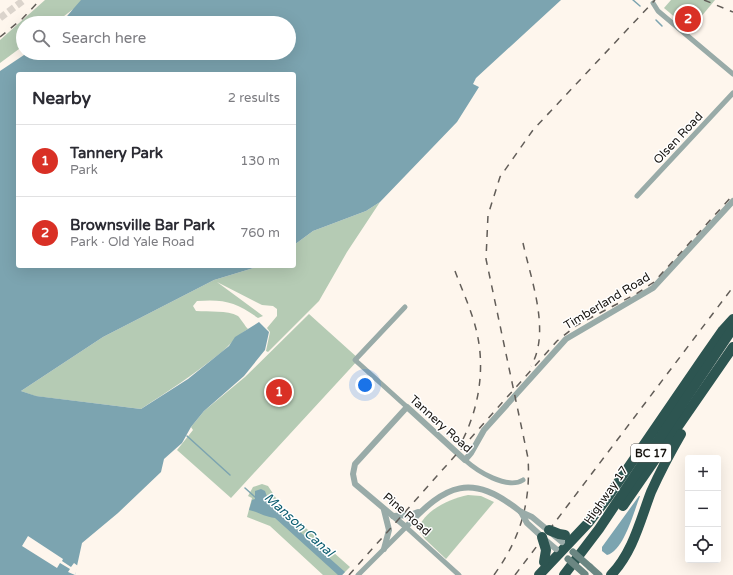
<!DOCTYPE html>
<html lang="en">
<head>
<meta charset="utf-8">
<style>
  :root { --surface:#fff; --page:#f2f2f3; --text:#2b2b33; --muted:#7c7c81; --line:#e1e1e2; --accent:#d93025 }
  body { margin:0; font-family:"Varela Round",sans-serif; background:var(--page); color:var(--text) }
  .controls { position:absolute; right:12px; bottom:12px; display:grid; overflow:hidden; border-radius:4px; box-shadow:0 4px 16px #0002 }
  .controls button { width:36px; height:36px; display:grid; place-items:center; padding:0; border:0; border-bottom:1px solid var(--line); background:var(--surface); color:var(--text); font:20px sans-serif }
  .you { position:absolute; left:365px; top:385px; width:14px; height:14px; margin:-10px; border:3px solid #fff; border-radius:50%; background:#1a73e8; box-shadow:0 0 0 6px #1a73e833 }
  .badge { display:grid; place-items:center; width:26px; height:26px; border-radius:50%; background:var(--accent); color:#fff; font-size:13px; font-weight:700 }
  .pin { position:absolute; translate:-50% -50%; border:2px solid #fff; box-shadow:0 1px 4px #0006 }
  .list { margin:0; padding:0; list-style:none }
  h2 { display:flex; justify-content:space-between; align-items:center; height:52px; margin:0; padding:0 16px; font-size:17px }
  h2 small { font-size:13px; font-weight:400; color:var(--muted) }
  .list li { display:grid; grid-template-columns:26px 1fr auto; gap:12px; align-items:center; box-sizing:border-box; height:72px; padding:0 16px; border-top:1px solid var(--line) }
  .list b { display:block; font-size:15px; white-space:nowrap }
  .list p { margin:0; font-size:13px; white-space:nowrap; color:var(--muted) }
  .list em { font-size:13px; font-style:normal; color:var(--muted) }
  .icon { flex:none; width:22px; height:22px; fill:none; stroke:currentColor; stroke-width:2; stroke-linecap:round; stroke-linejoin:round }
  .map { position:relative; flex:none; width:733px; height:575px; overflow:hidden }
  .search { position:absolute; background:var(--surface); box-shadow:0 4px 16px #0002; left:16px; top:16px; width:280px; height:44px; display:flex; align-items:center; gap:10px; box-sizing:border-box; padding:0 14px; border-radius:22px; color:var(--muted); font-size:15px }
  .panel { position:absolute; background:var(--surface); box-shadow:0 4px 16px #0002; left:16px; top:72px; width:280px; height:196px; border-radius:4px }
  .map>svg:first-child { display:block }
</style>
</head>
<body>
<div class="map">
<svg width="733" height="575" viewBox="0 0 733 575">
  <rect width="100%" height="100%" fill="#fef6ed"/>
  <g fill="#b5cbb4">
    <polygon points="45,0 95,0 72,10 55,23 23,23 23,46 0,63 0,40"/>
    <polygon points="671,0 715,0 690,30 664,8"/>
    <path d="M380,202l-33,50 -28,49 -51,51 -2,-1 4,-19 -3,-4 10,-12v-7l-4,-3 -11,-1 -45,-23 46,34 -5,2c-22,-16 -34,-19 -61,-17l-4,5 3,5c13,1 31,-1 42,5 3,3 7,10 10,13 -13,8 -19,18 -30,26 -25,20 -51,37 -77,54l-106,-13 -14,-5 82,-54 111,-57 46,-14h34v-21l19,-14 53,-20z"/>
    <polygon points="309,314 359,359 231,498 177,450 193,430 191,427 204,411 245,377"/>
    <polygon points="262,484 268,486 282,507 350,567 342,575 323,575 270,526 247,517 252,498 248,496 253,487"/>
    <path d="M468,495l13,1 13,6 -48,57 -21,-20 -7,-10c7,-19 31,-30 50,-34z"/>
  </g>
  <g fill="#7ca4b0">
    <polygon points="81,0 561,0 476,78 473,84 479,87 457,122 380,202 366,211 313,231 294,245 294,74 18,74 18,266 260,266 214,280 103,337 21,391 36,396 141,409 188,379 229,346 235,337 259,322 269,332 265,350 244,376 204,411 191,427 182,443 164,459 161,472 118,513 82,543 75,575 0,575 0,71 27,53 289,53 289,23 61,23"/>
    <path d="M261,489l4,2 5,14 75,67 -3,3h-4l-63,-57c-11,-1 -16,-6 -26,-8l3,-10 3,-1v-8z"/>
    <path d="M639,496h1c-6,15 -16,55 -33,59l-5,-4v-4z"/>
  </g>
  <polygon fill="#fef6ed" points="28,536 63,559 62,561 71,567 74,563 78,566 75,575 68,572 70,569 60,563 57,568 22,546"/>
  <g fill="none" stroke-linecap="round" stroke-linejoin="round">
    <g stroke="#7ca4b0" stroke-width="1.5">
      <polyline points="633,0 640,6"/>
      <polyline points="656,20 662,26"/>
      <polyline points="187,436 230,475"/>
      <polyline points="245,488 255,497"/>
    </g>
    <polyline stroke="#dbd4cc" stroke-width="7" stroke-dasharray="7 3.5" stroke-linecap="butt" points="0,18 24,0"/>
    <g stroke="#99aba8" stroke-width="5">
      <polyline points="653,3 658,11 733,74"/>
      <polyline points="637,196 733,93"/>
      <polyline points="405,307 355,360 407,407"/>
      <path d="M465,460c12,11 42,30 58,20"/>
      <polyline points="358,575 406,527 459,575"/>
    </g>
    <g stroke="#99aba8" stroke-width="6">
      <path d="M521,512c-50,-40 -75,-28 -115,15l-51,-43 -2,-10 2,-10 52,-57 58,53 6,-7 13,-23 82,-91 87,-51 80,-87"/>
      <polyline points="393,516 410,515 418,512"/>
      <polyline points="384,549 389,530 384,510"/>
    </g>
    <polyline stroke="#6b8682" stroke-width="7" points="590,567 599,575"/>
    <g stroke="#2d5551" stroke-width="10">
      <polyline points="623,506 733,347"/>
      <polyline points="539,575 589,522 608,497 704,357 723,330 733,319"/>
      <polyline points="564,575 599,529 733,328"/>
      <path d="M611,575c22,-23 29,-54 40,-83 9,-20 19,-39 30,-58"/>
    </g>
    <g stroke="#625d58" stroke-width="1.5" stroke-dasharray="7 7" stroke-linecap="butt">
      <polyline points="704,0 733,12"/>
      <polyline points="0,37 22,19 40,0"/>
      <path d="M523,243c8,37 28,89 8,123"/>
      <path d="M455,271c7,19 16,38 21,58 10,39 3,81 -16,116"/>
      <polyline points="349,575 557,341 577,325 636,294 654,282 733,195"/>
      <path d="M494,575c26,-36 37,-72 34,-117l-42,-199 2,-44 12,-38 33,-47 122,-130"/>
      <polyline points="515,575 733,287"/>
    </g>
    <g stroke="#99aba8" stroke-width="6">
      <polyline points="521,512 532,517 562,542"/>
      <polyline points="521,512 527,523 539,534"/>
      <polyline points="543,538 556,549"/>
    </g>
    <g stroke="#6b8682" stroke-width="7">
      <polyline points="573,552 590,567"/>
      <polyline points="568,559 585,574"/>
    </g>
    <g stroke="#2d5551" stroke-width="10">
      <polyline points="549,530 559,534 565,535"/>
      <polyline points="542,537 546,550 544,562"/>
    </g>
  </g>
  <g text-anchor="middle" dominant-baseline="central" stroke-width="3" stroke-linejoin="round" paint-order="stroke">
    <rect fill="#fff" stroke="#5b5956" stroke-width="1" x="631" y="444" width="40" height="18" rx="3"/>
    <g font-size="11" font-weight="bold" fill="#15120e">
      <text x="651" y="453">BC 17</text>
    </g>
    <g font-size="12" fill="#15120e" stroke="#fff">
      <text transform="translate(678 138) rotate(-47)">Olsen Road</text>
      <text transform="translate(607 301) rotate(-31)">Timberland Road</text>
      <text transform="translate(441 424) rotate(42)">Tannery Road</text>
      <text transform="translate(606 495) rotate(-55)">Highway 17</text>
      <text transform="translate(407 514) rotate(41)">Pine Road</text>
    </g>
    <g font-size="13" font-style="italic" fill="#0d5e70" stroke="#fff">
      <text transform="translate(299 525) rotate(42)">Manson Canal</text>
    </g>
  </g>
</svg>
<div class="controls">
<button>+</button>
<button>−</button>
<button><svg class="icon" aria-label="locate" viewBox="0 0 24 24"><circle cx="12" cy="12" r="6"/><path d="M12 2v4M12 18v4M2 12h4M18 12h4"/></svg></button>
</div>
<div class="you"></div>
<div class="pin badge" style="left:279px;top:392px">1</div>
<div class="pin badge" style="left:688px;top:19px">2</div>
<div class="search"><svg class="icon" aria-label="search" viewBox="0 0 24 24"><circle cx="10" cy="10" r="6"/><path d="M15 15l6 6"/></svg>Search here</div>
<section class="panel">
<h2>Nearby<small>2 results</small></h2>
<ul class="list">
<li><span class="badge">1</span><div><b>Tannery Park</b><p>Park</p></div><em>130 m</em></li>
<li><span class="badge">2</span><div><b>Brownsville Bar Park</b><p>Park · Old Yale Road</p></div><em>760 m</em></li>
</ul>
</section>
</div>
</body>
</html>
